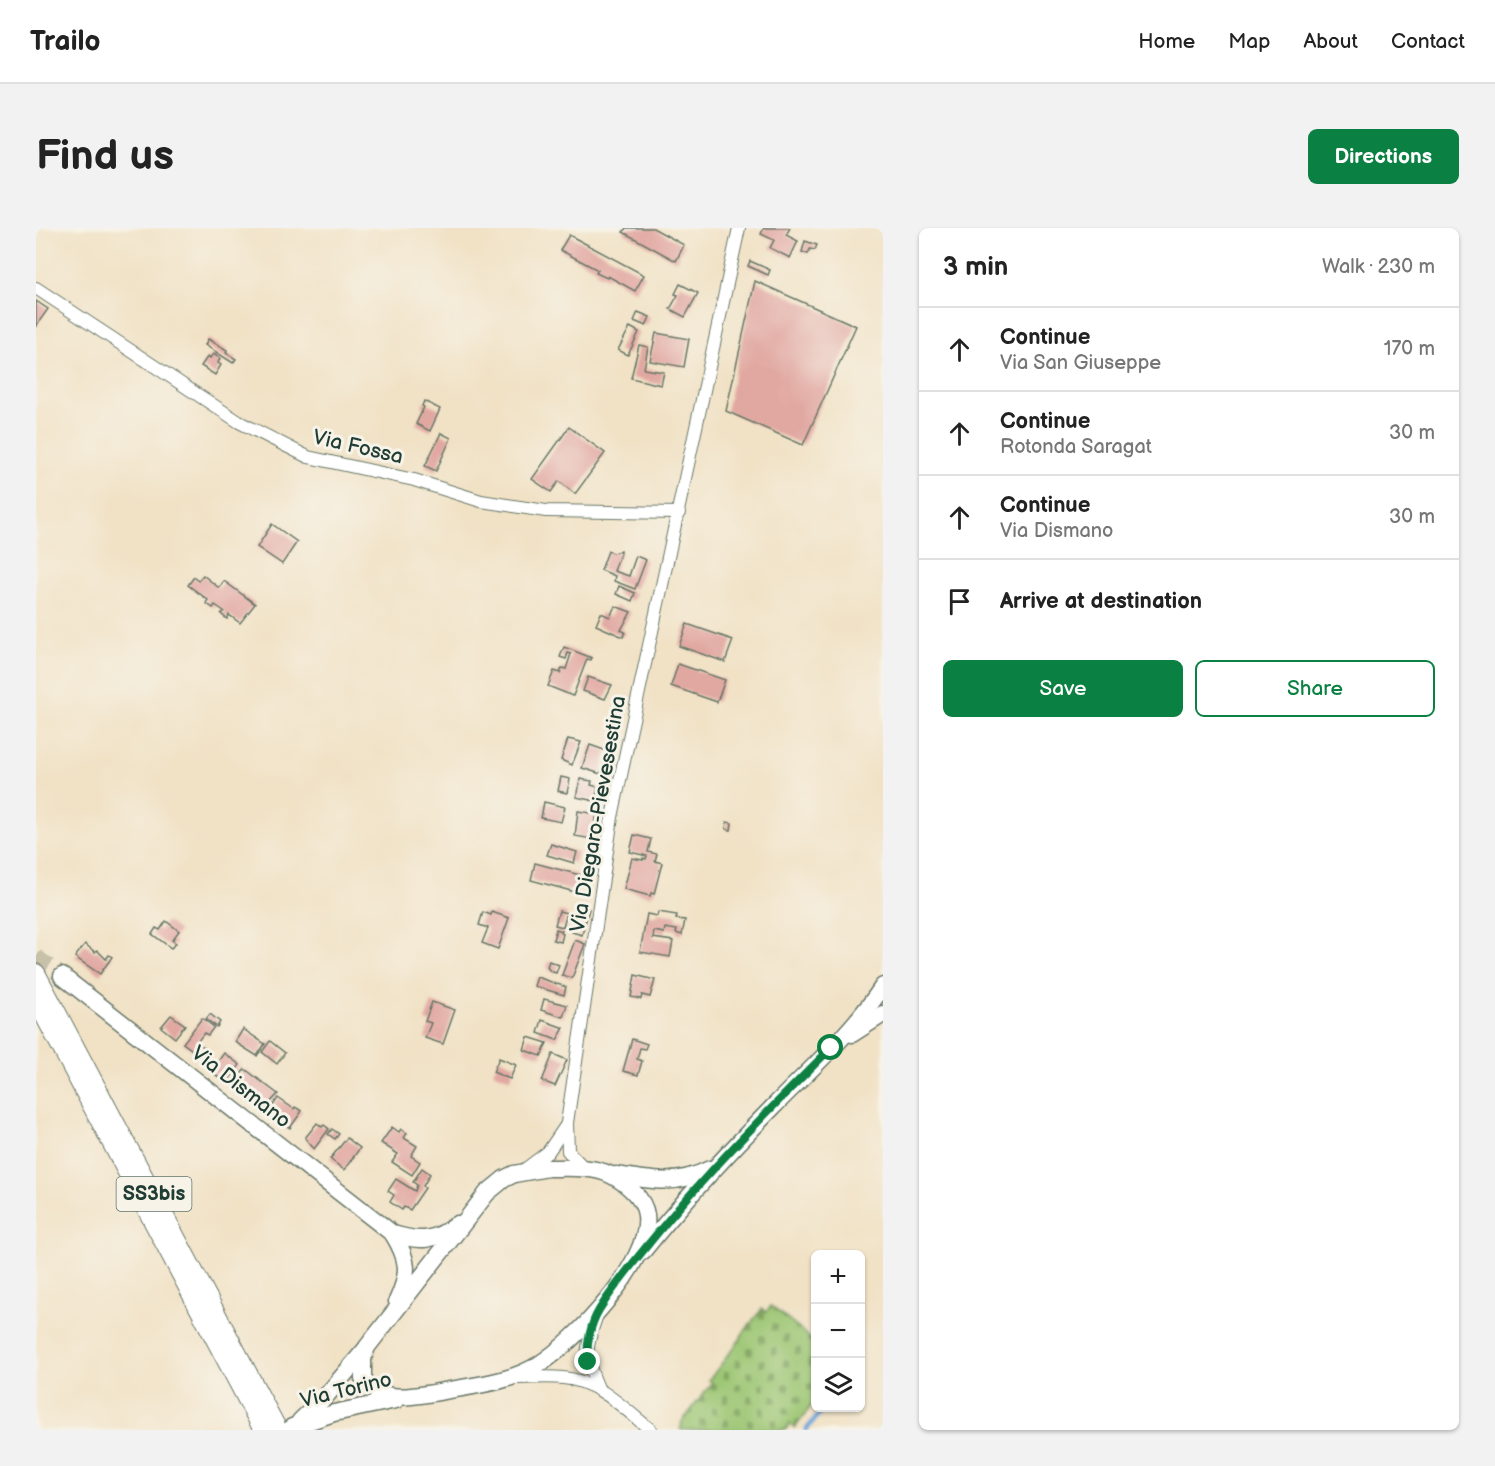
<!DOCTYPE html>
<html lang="en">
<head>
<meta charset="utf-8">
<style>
  :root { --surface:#fff; --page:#f2f2f2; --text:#222; --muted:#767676; --line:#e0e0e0; --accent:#0b8043 }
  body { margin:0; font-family:"Balsamiq Sans",sans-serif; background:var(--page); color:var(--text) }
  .controls { position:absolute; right:18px; bottom:18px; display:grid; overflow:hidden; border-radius:9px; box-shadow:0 2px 4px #0004 }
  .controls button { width:54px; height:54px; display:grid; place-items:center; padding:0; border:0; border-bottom:2px solid var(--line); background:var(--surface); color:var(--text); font:30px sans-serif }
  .stop { position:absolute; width:18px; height:18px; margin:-14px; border:4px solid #0b8043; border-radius:50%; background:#fff }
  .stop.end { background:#0b8043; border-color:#fff; box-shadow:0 2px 6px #0008 }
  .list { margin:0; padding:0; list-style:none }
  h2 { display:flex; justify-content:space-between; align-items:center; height:78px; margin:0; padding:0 24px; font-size:26px }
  h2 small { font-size:20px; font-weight:400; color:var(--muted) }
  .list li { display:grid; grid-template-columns:39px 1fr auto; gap:18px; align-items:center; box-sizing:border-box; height:84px; padding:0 24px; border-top:2px solid var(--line) }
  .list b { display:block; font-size:22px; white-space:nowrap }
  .list p { margin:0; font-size:20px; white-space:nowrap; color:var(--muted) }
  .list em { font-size:20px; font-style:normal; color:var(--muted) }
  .actions { display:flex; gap:12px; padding:18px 24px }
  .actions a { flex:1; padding:14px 0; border:2px solid var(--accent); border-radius:9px; text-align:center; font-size:21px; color:var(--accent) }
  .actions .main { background:var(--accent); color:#fff }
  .icon { flex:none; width:33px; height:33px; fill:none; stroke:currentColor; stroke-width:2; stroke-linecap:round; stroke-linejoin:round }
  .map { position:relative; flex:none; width:847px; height:1202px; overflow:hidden; border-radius:9px }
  header { display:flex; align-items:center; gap:36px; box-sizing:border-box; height:84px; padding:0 30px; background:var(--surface); border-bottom:2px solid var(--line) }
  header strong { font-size:28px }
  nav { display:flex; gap:33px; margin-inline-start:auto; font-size:21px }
  .intro { display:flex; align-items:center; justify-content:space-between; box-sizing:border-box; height:144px; padding:0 36px }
  h1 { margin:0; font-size:42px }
  .button { padding:15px 27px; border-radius:9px; background:var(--accent); color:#fff; font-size:21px; font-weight:700 }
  main { display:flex; gap:36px; padding:0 36px }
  aside { flex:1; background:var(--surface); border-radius:9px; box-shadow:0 2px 4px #0004 }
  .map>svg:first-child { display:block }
</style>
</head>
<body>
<header>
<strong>Trailo</strong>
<nav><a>Home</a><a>Map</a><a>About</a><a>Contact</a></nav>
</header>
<div class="intro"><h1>Find us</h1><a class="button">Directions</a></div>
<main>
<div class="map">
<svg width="847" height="1202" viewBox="0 0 847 1202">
  <defs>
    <pattern id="cemetery-stones" width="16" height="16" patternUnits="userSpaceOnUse" patternTransform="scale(1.5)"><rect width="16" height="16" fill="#9cc673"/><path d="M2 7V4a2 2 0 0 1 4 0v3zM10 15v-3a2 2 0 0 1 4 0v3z" fill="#7fa25f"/></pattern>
  </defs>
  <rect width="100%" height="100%" fill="#f7f3e8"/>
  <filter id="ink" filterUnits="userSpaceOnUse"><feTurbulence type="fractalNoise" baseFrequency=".0167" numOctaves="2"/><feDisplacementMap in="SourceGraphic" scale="12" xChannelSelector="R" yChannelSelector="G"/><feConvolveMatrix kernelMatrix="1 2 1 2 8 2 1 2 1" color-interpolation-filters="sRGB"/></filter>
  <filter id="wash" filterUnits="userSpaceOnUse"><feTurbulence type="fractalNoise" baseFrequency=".008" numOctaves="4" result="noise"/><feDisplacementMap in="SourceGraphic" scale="24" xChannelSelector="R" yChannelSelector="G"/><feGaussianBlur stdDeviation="1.35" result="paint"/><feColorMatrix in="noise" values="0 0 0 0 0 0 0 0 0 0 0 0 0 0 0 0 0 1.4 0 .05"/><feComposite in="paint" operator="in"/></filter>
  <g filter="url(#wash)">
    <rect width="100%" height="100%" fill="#f1e2c6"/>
    <polygon fill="url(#cemetery-stones)" stroke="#5e8254" stroke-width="1.5" points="735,1078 779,1114 779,1173 759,1200 754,1196 749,1202 646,1202 644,1201 646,1197 645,1195 676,1155 673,1152 706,1109 705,1108 726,1081 730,1084"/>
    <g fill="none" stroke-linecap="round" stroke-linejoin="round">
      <polyline stroke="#70a7de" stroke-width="4" points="770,1202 788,1180"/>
    </g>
    <g id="blocks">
      <g fill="#e1a7a1">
        <polygon points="590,0 617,0 648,17 640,33 587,4"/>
        <polygon points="728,0 754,0 750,7 762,13 754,30 734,20 738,12 725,6"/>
        <polygon points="533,7 608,47 599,63 572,48 571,50 560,45 562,42 524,22"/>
        <polygon points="769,13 781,17 779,22 774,21 772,26 766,24"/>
        <polygon points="714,33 734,42 732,47 712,38"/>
        <polygon points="719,53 820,98 767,217 690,183"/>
        <polygon points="644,56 662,65 649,89 634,81 642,67 639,66"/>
        <polygon points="0,73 12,81 0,98"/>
        <polygon points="602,84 614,89 610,98 598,93"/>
        <polygon points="594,99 603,104 592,127 582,122"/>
        <polygon points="620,105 653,111 648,139 614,133"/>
        <polygon points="172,111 191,122 190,125 200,131 197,135 169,117"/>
        <polygon points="603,117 612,119 608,141 628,144 625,157 595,150"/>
        <polygon points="177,126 184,130 182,135 185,137 179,147 165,138 172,128 174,130"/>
        <polygon points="388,173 404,181 394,203 380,196 388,179 386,178"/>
        <polygon points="533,199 569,225 539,266 523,253 515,264 496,251"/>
        <polygon points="405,205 415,210 400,243 389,238"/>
        <polygon points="236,296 261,314 246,336 221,319"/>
        <polygon points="572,323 577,325 585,323 578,343 593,348 600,328 610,332 599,361 578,353 579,348 565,342"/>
        <polygon points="167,347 183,360 188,353 219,376 204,395 193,387 191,391 185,386 188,383 179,377 177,380 170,375 172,372 152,357 158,349 162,353"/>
        <polygon points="583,358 599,365 596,373 580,366"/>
        <polygon points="579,378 595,384 585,402 589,404 587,409 560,397 565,385 574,389"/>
        <polygon points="651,396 697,412 689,434 643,418"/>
        <polygon points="528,419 556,430 555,432 551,431 537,468 512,458 518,443 524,445 526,440 530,441 535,426 532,425 530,431 524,429"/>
        <polygon points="642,436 689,452 681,474 635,458"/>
        <polygon points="552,449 576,457 569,471 547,463"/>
        <polygon points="532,511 545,514 536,537 525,532"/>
        <polygon points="554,517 571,523 565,546 546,540"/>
        <polygon points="525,549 534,551 531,565 522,563"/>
        <polygon points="544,551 556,553 555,557 562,559 559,573 540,569"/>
        <polygon points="508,574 529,579 525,594 505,590"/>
        <polygon points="542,583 561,586 556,611 539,608"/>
        <polygon points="691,594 696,595 695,602 690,601"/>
        <polygon points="598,607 615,611 612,624 621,626 619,633 626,635 618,666 615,665 614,668 588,661 596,630 607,632 607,630 610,631 611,628 594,624"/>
        <polygon points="515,616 541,624 538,635 511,627"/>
        <polygon points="499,635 544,647 539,664 495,652"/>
        <polygon points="544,678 553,681 546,707 536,704"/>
        <polygon points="523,683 531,685 527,699 519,697"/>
        <polygon points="447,684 455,687 456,684 473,690 462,721 446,715 452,700 443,697"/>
        <polygon points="622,684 641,687 640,691 649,692 646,707 640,705 641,702 629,700 628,705 618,703 617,710 637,713 634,729 604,724 611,686 621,688"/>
        <polygon points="130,693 143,703 136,712 140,715 135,720 116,706 120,700 124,702"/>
        <polygon points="520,701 526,703 525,705 527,706 525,714 517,712"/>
        <polygon points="539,712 549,716 536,750 526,747"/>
        <polygon points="49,716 59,724 61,722 70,731 73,727 76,729 64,746 39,729"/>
        <polygon points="513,733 523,737 520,745 514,743 511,739"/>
        <polygon points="599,747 619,752 614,769 606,767 605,771 595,769"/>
        <polygon points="501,749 530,759 528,767 498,758"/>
        <polygon points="508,771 531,777 527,789 505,782"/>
        <polygon points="396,774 419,782 407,816 389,810 395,795 389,793"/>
        <polygon points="174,786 184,794 181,799 170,791"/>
        <polygon points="135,787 149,797 139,810 125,799"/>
        <polygon points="166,790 178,799 172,807 168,805 161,814 169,820 163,827 147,815"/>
        <polygon points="506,792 528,800 521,812 502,805"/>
        <polygon points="207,801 229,816 221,828 199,814"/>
        <polygon points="492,809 511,815 505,828 488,822"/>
        <polygon points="596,811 611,816 609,821 604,820 601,831 606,833 602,847 587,843"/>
        <polygon points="234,813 249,825 241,836 226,824"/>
        <polygon points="188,825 204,837 190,855 175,843"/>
        <polygon points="517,826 531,832 519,858 506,853"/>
        <polygon points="463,830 480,837 474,851 457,844"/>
        <polygon points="209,841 242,866 229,880 197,856"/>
        <polygon points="242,870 258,881 259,879 266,883 254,900 231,886"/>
        <polygon points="281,895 286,899 288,897 293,901 278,921 269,910"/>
        <polygon points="356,899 363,904 365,901 371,905 368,910 381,918 375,928 384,934 376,947 356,934 362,926 345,915"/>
        <polygon points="296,901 303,906 299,911 292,906"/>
        <polygon points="311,910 324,920 308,942 294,931"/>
        <polygon points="386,940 394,946 387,958 389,960 374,982 368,979 366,982 354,974 358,967 352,963 360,951 379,963 381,957 377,954"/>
      </g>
    </g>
  </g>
  <g filter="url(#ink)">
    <use href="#blocks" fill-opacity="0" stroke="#687767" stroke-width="1.5"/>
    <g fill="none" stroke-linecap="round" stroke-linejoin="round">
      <polyline stroke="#c7c1a9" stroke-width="16" stroke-dasharray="16 8" stroke-linecap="butt" points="0,729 26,748"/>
      <defs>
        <g id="minor">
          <polyline points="0,60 203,194 272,229 378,252 445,273 510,283 643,285"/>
          <polyline points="549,941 532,923 531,895 576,589 703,0"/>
          <polyline points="488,942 512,924 531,896"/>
          <path d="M561,1087c-12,33 -13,41 1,73"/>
          <path d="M480,1150c16,0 32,-2 47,0 36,3 61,31 88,52"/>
        </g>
        <g id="major">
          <path d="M26,748l331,258c16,26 17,39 4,67"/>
          <polyline points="816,806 847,786"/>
          <path d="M512,940c20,0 45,-2 63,7 14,7 33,23 35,40 6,47 -71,127 -108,150 -31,19 -70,21 -105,28 -24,4 -55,10 -70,-15v-19l4,-12 120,-154 17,-14 10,-5z"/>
          <path d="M580,947c36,6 60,11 94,-6"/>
          <path d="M357,1006c27,8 41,8 64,-10"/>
          <path d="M607,1023c40,-50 84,-97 129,-143 38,-39 81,-76 111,-122"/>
          <polyline points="264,1193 290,1168 329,1122"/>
          <polyline points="256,1199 298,1185 360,1172"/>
        </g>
        <g id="highway">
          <polyline points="0,745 242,1202"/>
          <polyline points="0,772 227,1202"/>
        </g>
      </defs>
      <use href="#minor" stroke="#687767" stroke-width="14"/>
      <use href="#major" stroke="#687767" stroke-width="19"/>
      <use href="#highway" stroke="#687767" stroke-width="20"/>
      <use href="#minor" stroke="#fff" stroke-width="12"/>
      <use href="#major" stroke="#fff" stroke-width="16"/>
      <use href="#highway" stroke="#fff" stroke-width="18"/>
    </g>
  </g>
  <g fill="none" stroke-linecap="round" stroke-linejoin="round" filter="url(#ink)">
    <path stroke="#0b8043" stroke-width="8" d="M552,1134c-2,-17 2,-37 11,-52 15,-24 34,-47 52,-69 55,-68 118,-131 180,-193"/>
  </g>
  <g text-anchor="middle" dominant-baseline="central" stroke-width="6" stroke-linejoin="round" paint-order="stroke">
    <rect fill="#f7f3e8" stroke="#60746a" stroke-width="1.5" x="80.5" y="949" width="75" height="34" rx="4.5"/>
    <g font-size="20" font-weight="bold" fill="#1f3d34">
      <text x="118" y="966">SS3bis</text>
    </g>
    <g font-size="21" fill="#1f3d34" stroke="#f7f3e8">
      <text transform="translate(322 219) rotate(13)">Via Fossa</text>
      <text transform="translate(562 586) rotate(-80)">Via Diegaro-Pievesestina</text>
      <text transform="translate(205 859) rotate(38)">Via Dismano</text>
      <text transform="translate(310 1162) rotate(-14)">Via Torino</text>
    </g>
  </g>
</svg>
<div class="controls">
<button>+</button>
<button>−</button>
<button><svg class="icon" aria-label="layers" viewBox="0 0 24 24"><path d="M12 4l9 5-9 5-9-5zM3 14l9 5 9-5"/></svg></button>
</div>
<div class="stop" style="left:795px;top:820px"></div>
<div class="stop end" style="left:552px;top:1134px"></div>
</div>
<aside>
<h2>3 min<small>Walk · 230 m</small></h2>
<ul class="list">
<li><svg class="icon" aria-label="ahead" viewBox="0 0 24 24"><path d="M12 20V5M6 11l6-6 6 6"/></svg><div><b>Continue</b><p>Via San Giuseppe</p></div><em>170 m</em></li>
<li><svg class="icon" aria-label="ahead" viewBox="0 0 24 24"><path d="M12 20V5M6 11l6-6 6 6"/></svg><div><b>Continue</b><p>Rotonda Saragat</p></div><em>30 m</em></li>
<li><svg class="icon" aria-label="ahead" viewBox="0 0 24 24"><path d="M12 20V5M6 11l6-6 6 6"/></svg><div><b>Continue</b><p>Via Dismano</p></div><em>30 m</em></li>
<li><svg class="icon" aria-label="arrive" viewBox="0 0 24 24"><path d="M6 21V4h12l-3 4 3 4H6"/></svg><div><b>Arrive at destination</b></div></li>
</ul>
<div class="actions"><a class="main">Save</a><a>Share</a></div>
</aside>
</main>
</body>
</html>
